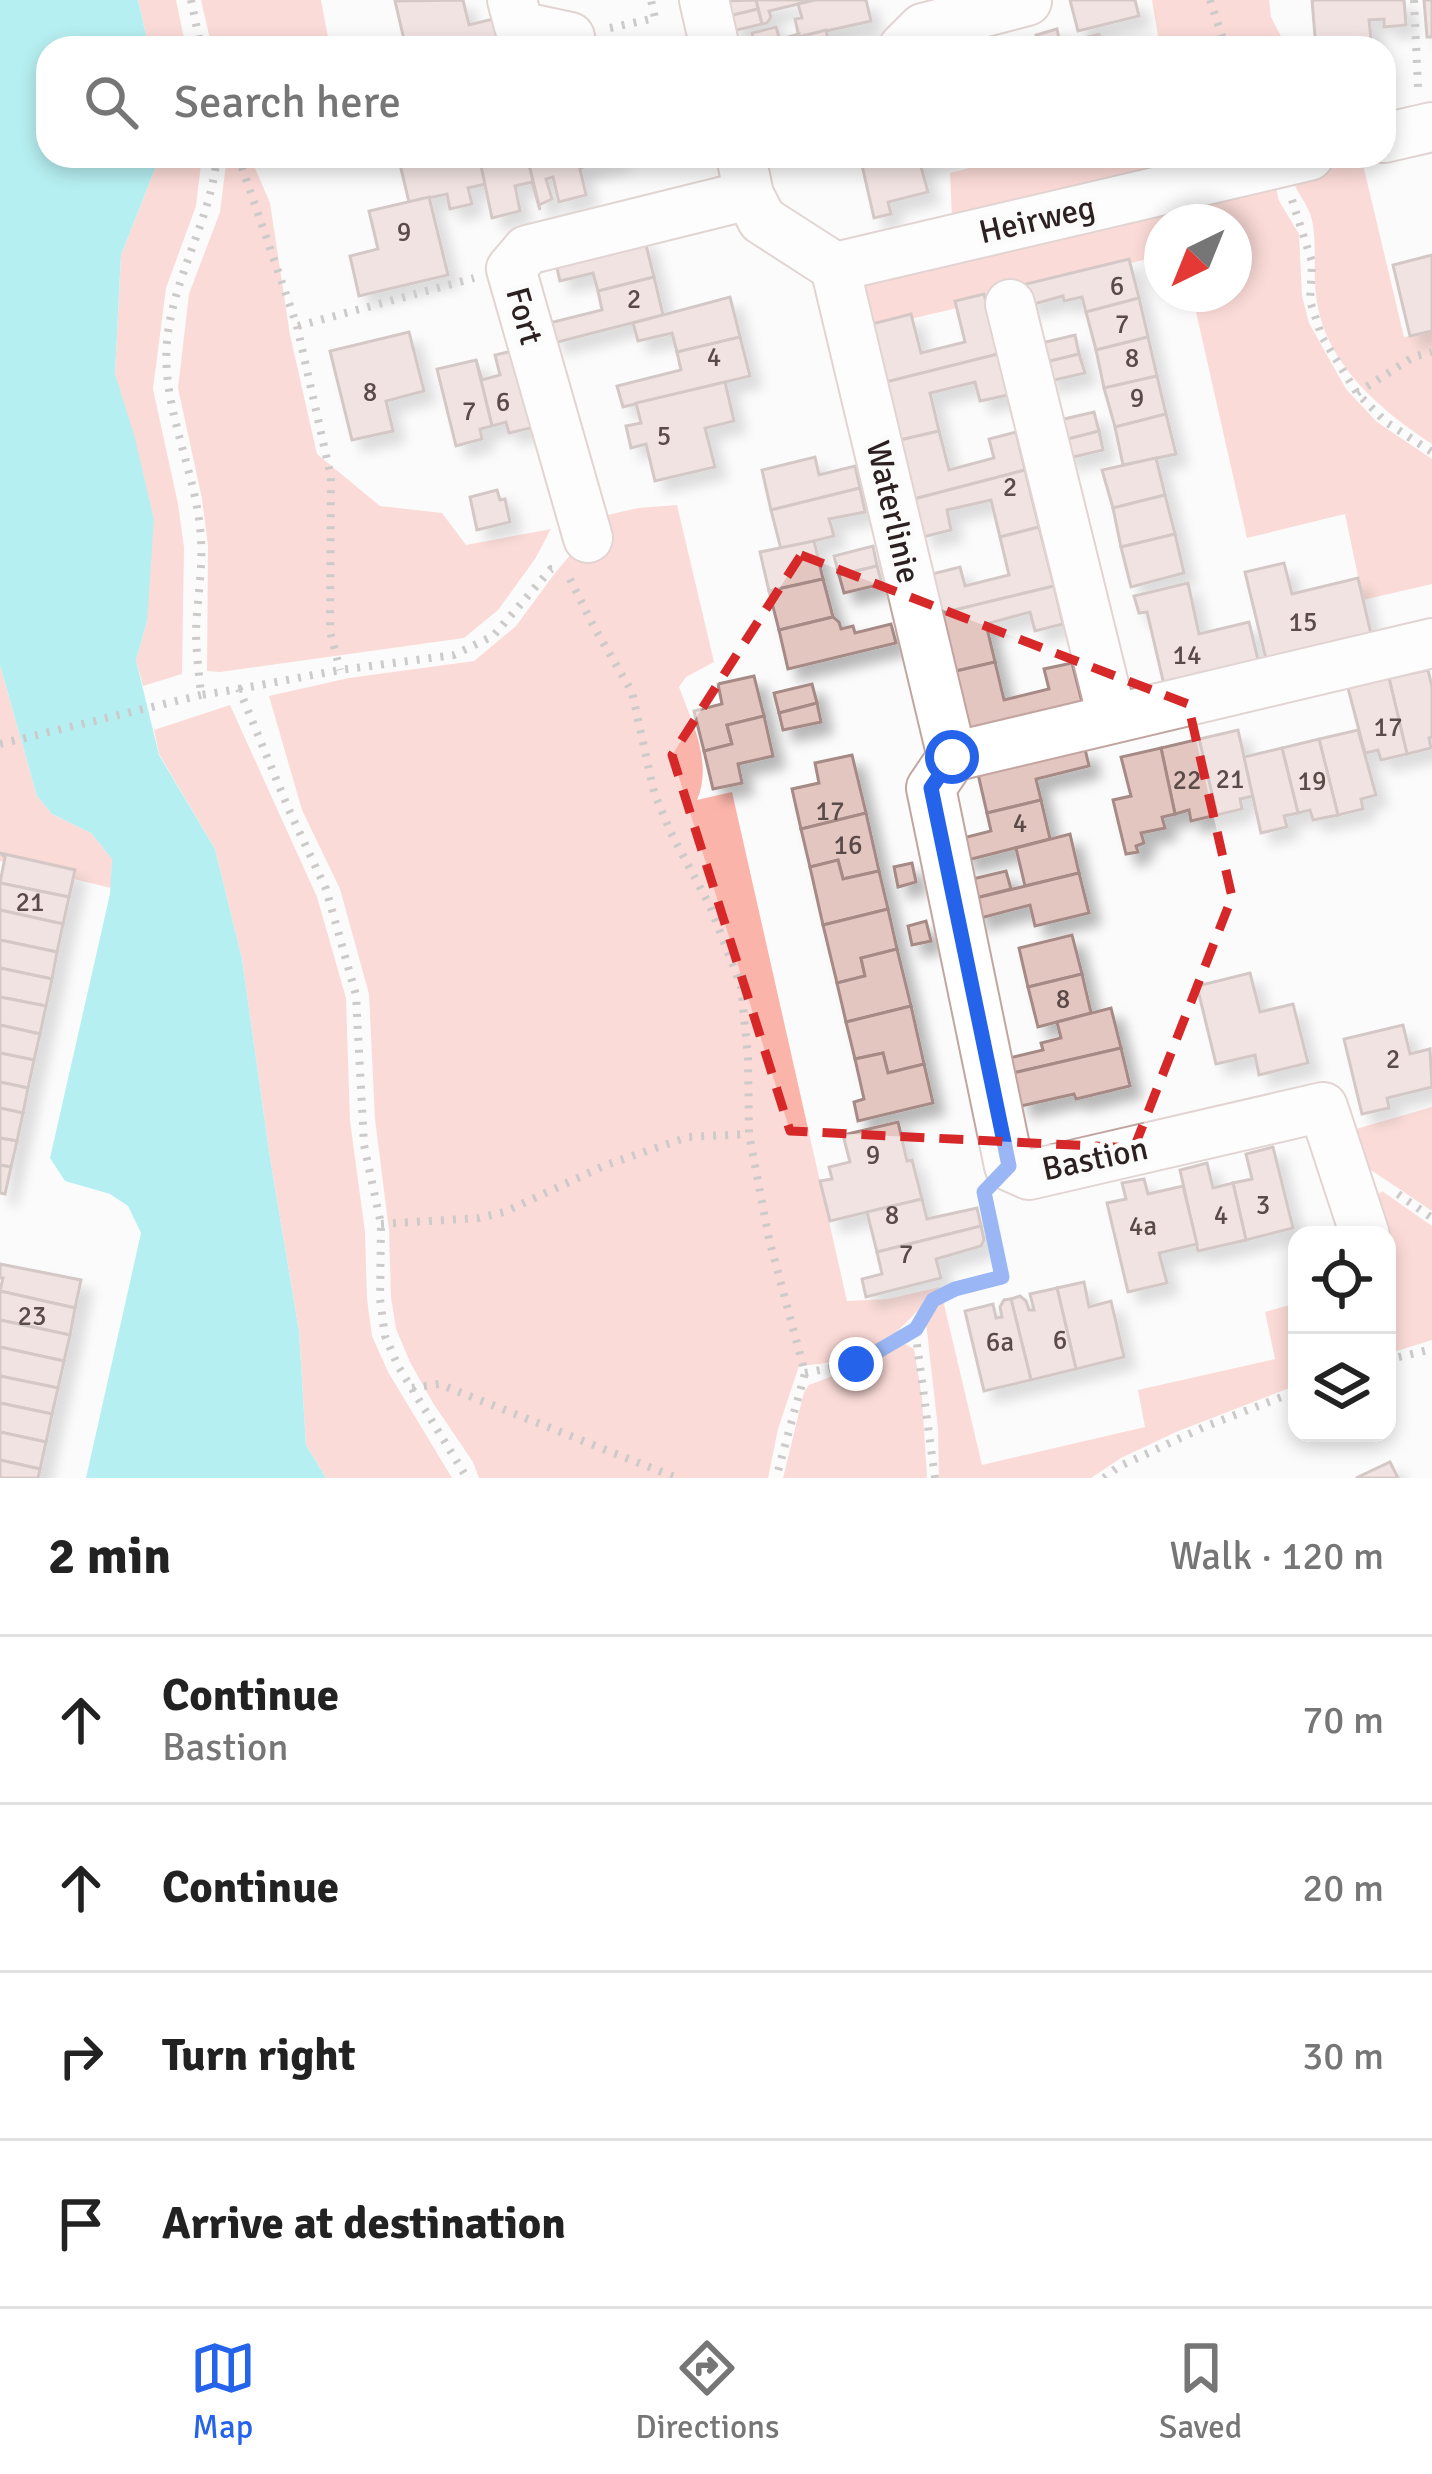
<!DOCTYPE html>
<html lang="en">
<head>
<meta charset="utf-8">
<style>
  :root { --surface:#fff; --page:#f6f6f6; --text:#222; --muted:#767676; --line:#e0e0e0; --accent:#2563eb }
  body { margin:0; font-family:Signika,sans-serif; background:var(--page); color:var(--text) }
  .controls { position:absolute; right:36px; bottom:36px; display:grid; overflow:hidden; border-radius:24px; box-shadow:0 6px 18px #0003 }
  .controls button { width:108px; height:108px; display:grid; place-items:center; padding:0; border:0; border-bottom:3px solid var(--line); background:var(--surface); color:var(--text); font:60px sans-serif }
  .compass { position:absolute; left:1144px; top:204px; width:108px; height:108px; border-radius:50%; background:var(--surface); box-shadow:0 6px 18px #0003; rotate:223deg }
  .stop { position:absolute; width:36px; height:36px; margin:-27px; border:9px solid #2563eb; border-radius:50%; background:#fff }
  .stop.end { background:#2563eb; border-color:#fff; box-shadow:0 3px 12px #0008 }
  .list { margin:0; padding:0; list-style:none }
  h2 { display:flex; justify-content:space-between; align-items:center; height:156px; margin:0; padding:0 48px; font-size:51px }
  h2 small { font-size:39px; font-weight:400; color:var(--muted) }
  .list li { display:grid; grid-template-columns:78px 1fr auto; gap:36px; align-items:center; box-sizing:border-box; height:168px; padding:0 48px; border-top:3px solid var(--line) }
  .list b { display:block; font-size:45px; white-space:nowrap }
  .list p { margin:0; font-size:39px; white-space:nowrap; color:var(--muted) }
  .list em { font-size:39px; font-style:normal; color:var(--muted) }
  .icon { flex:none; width:66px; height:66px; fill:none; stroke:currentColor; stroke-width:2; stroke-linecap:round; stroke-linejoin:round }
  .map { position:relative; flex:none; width:1432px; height:1478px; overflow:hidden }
  .search { position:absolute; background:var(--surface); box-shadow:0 6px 18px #0003; left:36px; right:36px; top:36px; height:132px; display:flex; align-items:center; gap:30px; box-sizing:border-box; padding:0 42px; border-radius:36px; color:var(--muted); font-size:45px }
  .sheet { height:828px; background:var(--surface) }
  nav { display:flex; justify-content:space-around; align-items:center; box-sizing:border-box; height:168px; border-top:3px solid var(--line); background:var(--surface); font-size:33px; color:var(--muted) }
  nav a { display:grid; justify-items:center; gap:6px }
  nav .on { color:var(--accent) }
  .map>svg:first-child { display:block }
</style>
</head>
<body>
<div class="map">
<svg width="1432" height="1478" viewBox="0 0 1432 1478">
  <defs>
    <filter id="shadow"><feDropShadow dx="11" dy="11" stdDeviation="6" flood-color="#0004"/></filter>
  </defs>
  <rect width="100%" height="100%" fill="#fbfbfb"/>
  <g fill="#fbb4aa">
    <polygon points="138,0 176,0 186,48 149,48"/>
    <polygon points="201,0 321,0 330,48 212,48"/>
    <polygon points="1152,0 1269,0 1271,17 1287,48 1160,48"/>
    <polygon points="160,156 202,156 196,206 166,288 153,389 178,504 184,547 182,674 143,686 136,660 147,621 115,374 121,255"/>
    <polygon points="227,156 250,156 270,203 290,335 317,454 380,506 442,513 466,545 551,529 535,559 498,610 464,638 220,672 207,671 208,546 202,499 178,388 189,294 220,212"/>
    <polygon points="1014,156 1206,156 952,218 950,173"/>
    <path d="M1361,156l43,181 28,-5v112c-52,-34 -109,-82 -116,-149 -3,-24 1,-51 -4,-75 -3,-14 -15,-27 -20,-41z"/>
    <polygon points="1275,183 1279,201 1299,234 1302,296 1309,323 1346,389 1377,422 1432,459 1432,584 1363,600 1345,514 1247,538 1192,294 1234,294 1234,222 1162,222 1162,255 987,301 859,331 849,288"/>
    <path d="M677,505l37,157 -28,15 -7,10c13,35 34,76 18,113l35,-8 115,509 41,-2 52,-12c-51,54 -63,73 -141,79l-21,63 -10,49h-289l-6,-16 -40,-59 -23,-41 -14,-33 -5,-32 -2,-67 -14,-111 -6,-125 -29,-105 -38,-79 -33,-114 80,-18 125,-17 42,-35 39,-53 48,-57 35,-8z"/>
    <polygon points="0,665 37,796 52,814 91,833 112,859 111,888 0,861"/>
    <polygon points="230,705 317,897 346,998 350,1121 365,1232 367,1299 372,1336 388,1372 452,1478 326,1478 306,1445 299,1331 270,1158 242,959 215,849 159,754 154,730"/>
    <polygon points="1432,1107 1432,1211 1356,1160 1349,1131"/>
    <polygon points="1382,1191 1432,1226 1432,1340 1387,1354 1387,1280 1396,1276 1377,1196"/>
    <polygon points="943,1300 982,1465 1145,1427 1138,1390 1275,1359 1265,1312 1297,1303 1297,1385 1176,1432 1121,1458 1091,1478 939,1478 938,1429 926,1322 930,1310"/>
    <polygon points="905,1344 914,1349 915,1355 922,1398 927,1478 783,1478 804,1392 809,1385 880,1358"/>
  </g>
  <polygon fill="#62e1e4" points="0,0 138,0 149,48 48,48 48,156 160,156 121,255 115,374 135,438 154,520 147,621 136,660 159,755 215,849 242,959 270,1158 299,1331 306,1445 326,1478 86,1478 141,1233 128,1206 110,1194 65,1181 50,1158 110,894 112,859 91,833 52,814 37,796 0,665"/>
  <g fill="#e4c6c1" stroke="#a58a85" stroke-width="3" filter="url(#shadow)">
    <polygon points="463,0 469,25 501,17 505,36 455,48 406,48 395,1"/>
    <polygon points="756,0 815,0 769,11 771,17 767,23 762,24"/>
    <polygon points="756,0 758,9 729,16 725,1"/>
    <polygon points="815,0 866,0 871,21 799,37 795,19 802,18 798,4"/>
    <polygon points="1070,0 1135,0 1139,16 1078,31"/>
    <polygon points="1312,0 1404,0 1406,25 1384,27 1384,19 1369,20 1372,48 1316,48"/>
    <polygon points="1424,0 1432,0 1432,37 1427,37"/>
    <polygon points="758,9 762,24 733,31 729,16"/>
    <polygon points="776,27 780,40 755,46 752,33"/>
    <polygon points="1057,29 1060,44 1099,34 1102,48 1039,48 1036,35"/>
    <polygon points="826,30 830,48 748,48 799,34 799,37"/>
    <polygon points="398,156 479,156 486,184 468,188 472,204 450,209 447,194 409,202"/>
    <polygon points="479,156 527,156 540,210 532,182 515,186 520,211 492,218"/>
    <polygon points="527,156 577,156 586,195 559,202 553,177 546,179 552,199 539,205"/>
    <polygon points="577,156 619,156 620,158 580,168"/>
    <polygon points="860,156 949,156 920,163 928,192 888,202 891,214 874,218"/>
    <polygon points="429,197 448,275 359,296 350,256 378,249 369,211"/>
    <polygon points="644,237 654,277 598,291 593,273 560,281 555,260"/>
    <polygon points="1432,255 1432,331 1410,336 1393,265"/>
    <polygon points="1129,259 1139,298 1086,312 1082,297 1064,301 1063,296 1027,306 1022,285"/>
    <polygon points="654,277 663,315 554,343 549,323 602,310 598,291"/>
    <polygon points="984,294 998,354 886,382 872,324 911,314 921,353 965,342 955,301"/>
    <polygon points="730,297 740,337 677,352 672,333 638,341 633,323"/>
    <polygon points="1139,298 1148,337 1096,350 1086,312"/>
    <polygon points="409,332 424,391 386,401 393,431 352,440 330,351"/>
    <polygon points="1075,335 1079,354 1042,363 1037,344"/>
    <polygon points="740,337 750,376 623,407 617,386 681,370 677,352"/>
    <polygon points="1148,337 1157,376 1104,388 1096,350"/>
    <polygon points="516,350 535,427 509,433 506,422 492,426 476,360 482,380 500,375 495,355"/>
    <polygon points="998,354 1008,395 980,401 975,382 930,393 939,431 900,440 886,382"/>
    <polygon points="1079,354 1085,373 1046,382 1042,363"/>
    <polygon points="476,360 492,426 480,429 482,439 456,446 437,369"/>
    <polygon points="1157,376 1166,414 1115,427 1104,388"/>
    <polygon points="725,382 734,421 705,428 715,467 655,481 646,444 631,448 626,426 641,423 636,403"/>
    <polygon points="1094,412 1099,431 1060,441 1056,421"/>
    <polygon points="1166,414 1176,454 1123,465 1115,427"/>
    <polygon points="939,431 949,470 994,458 989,439 1016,432 1025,470 914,499 900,440"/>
    <polygon points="1099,431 1103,450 1065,459 1060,441"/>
    <polygon points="815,457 819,475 855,466 860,488 771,510 762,470"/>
    <polygon points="1156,458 1165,495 1113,508 1102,470"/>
    <polygon points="1025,470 1039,527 1000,537 991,500 947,510 951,530 923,537 914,499"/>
    <polygon points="860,488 865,512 829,519 834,536 781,549 771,510"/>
    <polygon points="497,490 500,500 505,499 510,522 477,530 470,497"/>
    <polygon points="1165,495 1175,534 1121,547 1113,508"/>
    <polygon points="1039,527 1054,586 942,613 932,574 960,567 965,586 1009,575 1000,537"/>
    <polygon points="1175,534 1184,573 1131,587 1121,547"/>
    <polygon points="814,541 823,579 769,591 760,552"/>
    <polygon points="873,546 877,566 839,575 834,556"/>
    <polygon points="1284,563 1292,594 1358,578 1371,634 1266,659 1245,572"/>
    <polygon points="877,566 882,584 844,593 839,575"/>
    <polygon points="823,579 833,617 779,630 769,591"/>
    <polygon points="1188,583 1199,634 1249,622 1259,664 1165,689 1147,612 1139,613 1134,596"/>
    <polygon points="1054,586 1063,624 1035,631 1030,612 986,624 995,662 956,671 942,613"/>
    <polygon points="833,617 839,622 841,629 853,626 855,633 891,624 896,643 788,669 779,630"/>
    <polygon points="995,662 1004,700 1049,689 1044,669 1072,663 1082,702 970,729 956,671"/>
    <polygon points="1428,670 1432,687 1432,737 1429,738 1431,748 1407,754 1389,678"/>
    <polygon points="754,676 764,716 727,725 732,744 704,751 694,711 722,704 718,684"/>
    <polygon points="1389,678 1407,754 1381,760 1378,750 1365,753 1348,688"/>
    <polygon points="812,684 817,703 779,713 774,693"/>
    <polygon points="817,703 821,722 783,730 779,713"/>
    <polygon points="764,716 773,756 738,764 742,783 713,789 704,751 732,744 727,725"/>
    <polygon points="1238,730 1253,796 1240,799 1242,809 1217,815 1199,739"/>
    <polygon points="1358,730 1376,795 1361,799 1363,809 1338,815 1319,739"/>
    <polygon points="1199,739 1217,815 1191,821 1189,810 1175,814 1161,748"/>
    <polygon points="1319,739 1338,815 1313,820 1310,810 1298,813 1282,748"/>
    <polygon points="1161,748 1175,814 1162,817 1165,828 1141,833 1144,843 1136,846 1138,852 1126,854 1113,800 1131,796 1121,757"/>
    <polygon points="1282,748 1298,813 1284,816 1287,827 1261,833 1244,757"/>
    <polygon points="1085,749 1089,766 1036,779 1041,800 987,813 978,774"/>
    <polygon points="852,755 866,813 801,829 792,789 819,783 815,763"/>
    <polygon points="1041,800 1050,839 964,861 959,839 991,831 987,813"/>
    <polygon points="866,813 879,871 843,879 838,860 810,867 801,829"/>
    <polygon points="1070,834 1079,873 1025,886 1016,848"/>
    <polygon points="0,853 75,870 69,897 0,883 5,857"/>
    <polygon points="838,860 843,879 879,871 888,909 823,925 810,867"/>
    <polygon points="912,863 916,882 898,887 894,867"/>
    <polygon points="1006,871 1011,889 972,899 968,880"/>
    <polygon points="1079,873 1089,913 1035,926 1030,905 977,919 972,899"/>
    <polygon points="0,883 69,897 63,924 0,910"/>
    <polygon points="888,909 897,949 861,958 865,976 837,983 823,925"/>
    <polygon points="0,910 63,924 57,952 0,940"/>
    <polygon points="926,921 931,941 912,945 908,926"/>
    <polygon points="1072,935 1082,974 1028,987 1019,948"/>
    <polygon points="0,940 57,952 52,979 0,968"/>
    <polygon points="897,949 911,1006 846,1022 837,983 865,976 861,958"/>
    <polygon points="0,968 52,979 46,1006 0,997"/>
    <polygon points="1250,973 1260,1012 1293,1004 1308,1063 1259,1075 1255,1055 1216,1064 1197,986"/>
    <polygon points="1082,974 1091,1013 1038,1027 1028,987"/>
    <polygon points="0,997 46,1006 40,1034 0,1025"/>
    <polygon points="911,1006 924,1064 888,1073 883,1053 855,1059 846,1022"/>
    <polygon points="1111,1008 1121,1048 1013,1073 1009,1058 1043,1050 1041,1043 1061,1038 1057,1022"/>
    <polygon points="0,1025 40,1034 34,1060 0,1053"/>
    <polygon points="1403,1025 1410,1054 1430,1049 1432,1087 1387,1098 1389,1108 1362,1114 1344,1039"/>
    <polygon points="1121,1048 1130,1086 1076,1099 1074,1094 1021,1106 1013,1073"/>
    <polygon points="0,1053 34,1060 28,1088 0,1082"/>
    <polygon points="883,1053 888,1073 924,1064 933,1103 858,1121 854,1102 864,1099 855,1059"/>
    <polygon points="0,1082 28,1088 23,1113 0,1108"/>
    <polygon points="0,1108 23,1113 17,1141 0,1138"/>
    <polygon points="898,1122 907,1161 912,1160 922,1199 830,1221 820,1181 832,1179 829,1167 850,1162 843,1135"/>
    <polygon points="0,1138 17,1141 11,1167 0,1165"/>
    <polygon points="1273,1147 1293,1228 1246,1240 1233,1183 1252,1179 1246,1154"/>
    <polygon points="1207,1163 1213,1188 1233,1183 1246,1240 1198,1251 1180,1170"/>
    <polygon points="0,1165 11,1167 5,1194 0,1193"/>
    <polygon points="1144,1179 1148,1194 1183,1186 1197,1244 1159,1253 1167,1283 1128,1292 1107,1203 1126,1199 1122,1183"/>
    <polygon points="922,1199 927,1219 977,1208 981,1226 877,1252 867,1212"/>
    <polygon points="981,1226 984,1240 981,1246 936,1259 941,1278 866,1297 862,1279 882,1274 877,1252"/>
    <polygon points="0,1264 81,1280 75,1308 0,1291 3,1278 0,1278"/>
    <polygon points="1084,1282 1089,1307 1111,1301 1124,1357 1076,1369 1057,1288"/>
    <polygon points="1057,1288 1076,1369 1031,1380 1011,1299 1020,1296 1026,1301 1029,1310 1034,1310 1030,1294"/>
    <polygon points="0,1291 75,1308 70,1335 0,1320"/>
    <polygon points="1011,1299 1031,1380 984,1391 965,1311 993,1304 996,1318 1002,1317 1000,1307 1004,1300"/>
    <polygon points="0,1320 70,1335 64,1361 0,1347"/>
    <polygon points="0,1347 64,1361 58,1388 0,1376"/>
    <polygon points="0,1376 58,1388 52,1414 0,1403"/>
    <polygon points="0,1403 52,1414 46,1442 0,1432"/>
    <polygon points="0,1432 46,1442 40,1469 0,1460"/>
    <polygon points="0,1460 40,1469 38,1478 0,1478"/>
    <polygon points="1390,1462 1398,1478 1356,1478"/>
  </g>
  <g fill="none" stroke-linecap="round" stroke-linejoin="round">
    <defs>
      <g id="street">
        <polyline points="512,0 519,26 570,37"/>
        <polyline points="704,0 715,48"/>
        <polyline points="903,48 923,28 1027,1"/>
        <polyline points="1384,138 1432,127"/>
        <polyline points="741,156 749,195 762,220 835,267"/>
        <polyline points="835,267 952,757"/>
        <polyline points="835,267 1309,156"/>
        <polyline points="1010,304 1112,717"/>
        <polyline points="588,538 511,269 527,250 749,195"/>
        <polyline points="952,757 931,788 1009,1166 1029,1175 1323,1107 1365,1235"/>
        <polyline points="952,757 1432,643"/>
      </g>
    </defs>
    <use href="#street" stroke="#c2a5a0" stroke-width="52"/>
    <g stroke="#948e8e" stroke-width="8" stroke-dasharray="3 9" stroke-linecap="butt">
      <polyline points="191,0 201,48"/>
      <polyline points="1210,0 1226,48"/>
      <polyline points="1414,0 1418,87"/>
      <polyline points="610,28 655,18 651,0"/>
      <path d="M217,156c-6,64 -44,121 -50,185 -6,68 30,131 34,198 2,30 -4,61 -5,92 0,21 3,42 5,64l38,-6 50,121 37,79 30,106 8,150 17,79 -1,75 5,37 13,30 69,112"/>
      <polyline points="238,156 297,326 331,477 330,631 340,670"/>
      <polyline points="1292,200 1312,262 1310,301 1322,337 1357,393 1386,422 1432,452"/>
      <polyline points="298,326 474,278"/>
      <polyline points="1357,393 1413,357 1432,352"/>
      <polyline points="570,579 594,627 632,692 654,792 671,833 710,906 741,986 748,1058 749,1134 769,1239 805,1373 776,1478"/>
      <polyline points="239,689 340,670 454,655 493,636 551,569 560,568"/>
      <polyline points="0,744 201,695"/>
      <polyline points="1398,1194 1432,1218"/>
      <polyline points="381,1224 479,1218 504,1212 606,1165 688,1137 749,1134"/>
      <polyline points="1387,1360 1432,1349"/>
      <polyline points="805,1373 856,1363 915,1329"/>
      <polyline points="412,1388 439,1384 677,1478"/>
      <polyline points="935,1478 915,1329 933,1300 955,1289 1002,1277 986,1202"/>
      <polyline points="1104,1478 1118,1467 1204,1427 1297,1391"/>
    </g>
    <use href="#street" stroke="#fff" stroke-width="48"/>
  </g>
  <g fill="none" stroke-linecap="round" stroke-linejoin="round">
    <polyline stroke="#2563eb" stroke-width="15" points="856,1364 916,1329 933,1300 955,1289 1002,1277 984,1192 1009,1166 931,788 952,757"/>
  </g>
  <path d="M0 0H1432V1478H0ZM801,555l387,149 44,193 -98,251 -344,-17 -118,-376z" fill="#fbfbfb" fill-opacity=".55" fill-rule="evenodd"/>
  <path fill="none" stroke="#d62828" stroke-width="9" stroke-dasharray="24 15" stroke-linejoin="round" d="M801,555l387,149 44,193 -98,251 -344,-17 -118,-376z"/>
  <g text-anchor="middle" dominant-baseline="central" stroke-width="10" stroke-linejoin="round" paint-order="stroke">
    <g font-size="27" fill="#5a4a48">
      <text x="404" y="232">9</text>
      <text x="1117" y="286">6</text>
      <text x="634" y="299">2</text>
      <text x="1122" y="324">7</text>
      <text x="714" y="357">4</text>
      <text x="1132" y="358">8</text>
      <text x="370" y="392">8</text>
      <text x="1137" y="398">9</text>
      <text x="503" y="402">6</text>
      <text x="469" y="411">7</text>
      <text x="664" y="436">5</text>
      <text x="1010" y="487">2</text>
      <text x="1303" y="622">15</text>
      <text x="1187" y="655">14</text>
      <text x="1388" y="727">17</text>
      <text x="1230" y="779">21</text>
      <text x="1187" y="780">22</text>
      <text x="1312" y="781">19</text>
      <text x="830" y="811">17</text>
      <text x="1020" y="823">4</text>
      <text x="848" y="845">16</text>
      <text x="30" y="902">21</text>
      <text x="1063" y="999">8</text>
      <text x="1393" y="1059">2</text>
      <text x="873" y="1155">9</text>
      <text x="1263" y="1205">3</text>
      <text x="892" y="1215">8</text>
      <text x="1221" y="1215">4</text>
      <text x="1143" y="1226">4a</text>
      <text x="906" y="1254">7</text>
      <text x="32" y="1316">23</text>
      <text x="1060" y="1340">6</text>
      <text x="1000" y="1342">6a</text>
    </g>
    <g font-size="33" fill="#2c2120" stroke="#fbfbfb">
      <text transform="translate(1037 220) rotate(-13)">Heirweg</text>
      <text transform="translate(524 316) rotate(74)">Fort</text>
      <text transform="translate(893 512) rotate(77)">Waterlinie</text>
      <text transform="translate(1095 1159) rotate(-12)">Bastion</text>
    </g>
  </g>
</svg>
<div class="controls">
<button><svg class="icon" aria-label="locate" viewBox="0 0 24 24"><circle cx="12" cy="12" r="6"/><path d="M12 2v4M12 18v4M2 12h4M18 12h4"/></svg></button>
<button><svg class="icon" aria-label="layers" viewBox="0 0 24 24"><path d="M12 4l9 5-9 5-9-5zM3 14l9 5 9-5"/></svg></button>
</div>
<svg class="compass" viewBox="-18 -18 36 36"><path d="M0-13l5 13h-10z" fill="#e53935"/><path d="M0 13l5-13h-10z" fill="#767676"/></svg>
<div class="stop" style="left:952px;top:757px"></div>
<div class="stop end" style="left:856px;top:1364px"></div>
<div class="search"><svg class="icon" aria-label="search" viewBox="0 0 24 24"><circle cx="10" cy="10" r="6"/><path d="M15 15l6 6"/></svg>Search here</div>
</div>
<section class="sheet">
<h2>2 min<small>Walk · 120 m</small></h2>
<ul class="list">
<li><svg class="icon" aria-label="ahead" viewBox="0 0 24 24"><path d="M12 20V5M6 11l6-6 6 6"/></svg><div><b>Continue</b><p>Bastion</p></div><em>70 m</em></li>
<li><svg class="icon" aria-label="ahead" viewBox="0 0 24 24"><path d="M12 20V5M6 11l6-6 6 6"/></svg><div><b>Continue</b></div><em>20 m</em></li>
<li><svg class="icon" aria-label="right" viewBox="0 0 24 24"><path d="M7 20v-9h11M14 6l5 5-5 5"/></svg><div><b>Turn right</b></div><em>30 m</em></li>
<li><svg class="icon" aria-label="arrive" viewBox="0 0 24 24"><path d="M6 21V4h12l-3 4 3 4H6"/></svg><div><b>Arrive at destination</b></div></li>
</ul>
</section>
<nav>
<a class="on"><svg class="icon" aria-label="map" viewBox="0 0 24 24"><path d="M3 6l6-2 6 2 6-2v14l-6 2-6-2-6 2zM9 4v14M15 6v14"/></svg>Map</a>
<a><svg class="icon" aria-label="directions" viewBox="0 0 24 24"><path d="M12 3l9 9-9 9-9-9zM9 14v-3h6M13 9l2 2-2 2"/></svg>Directions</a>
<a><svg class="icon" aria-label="saved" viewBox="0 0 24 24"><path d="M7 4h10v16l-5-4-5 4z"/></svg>Saved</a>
</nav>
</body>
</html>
